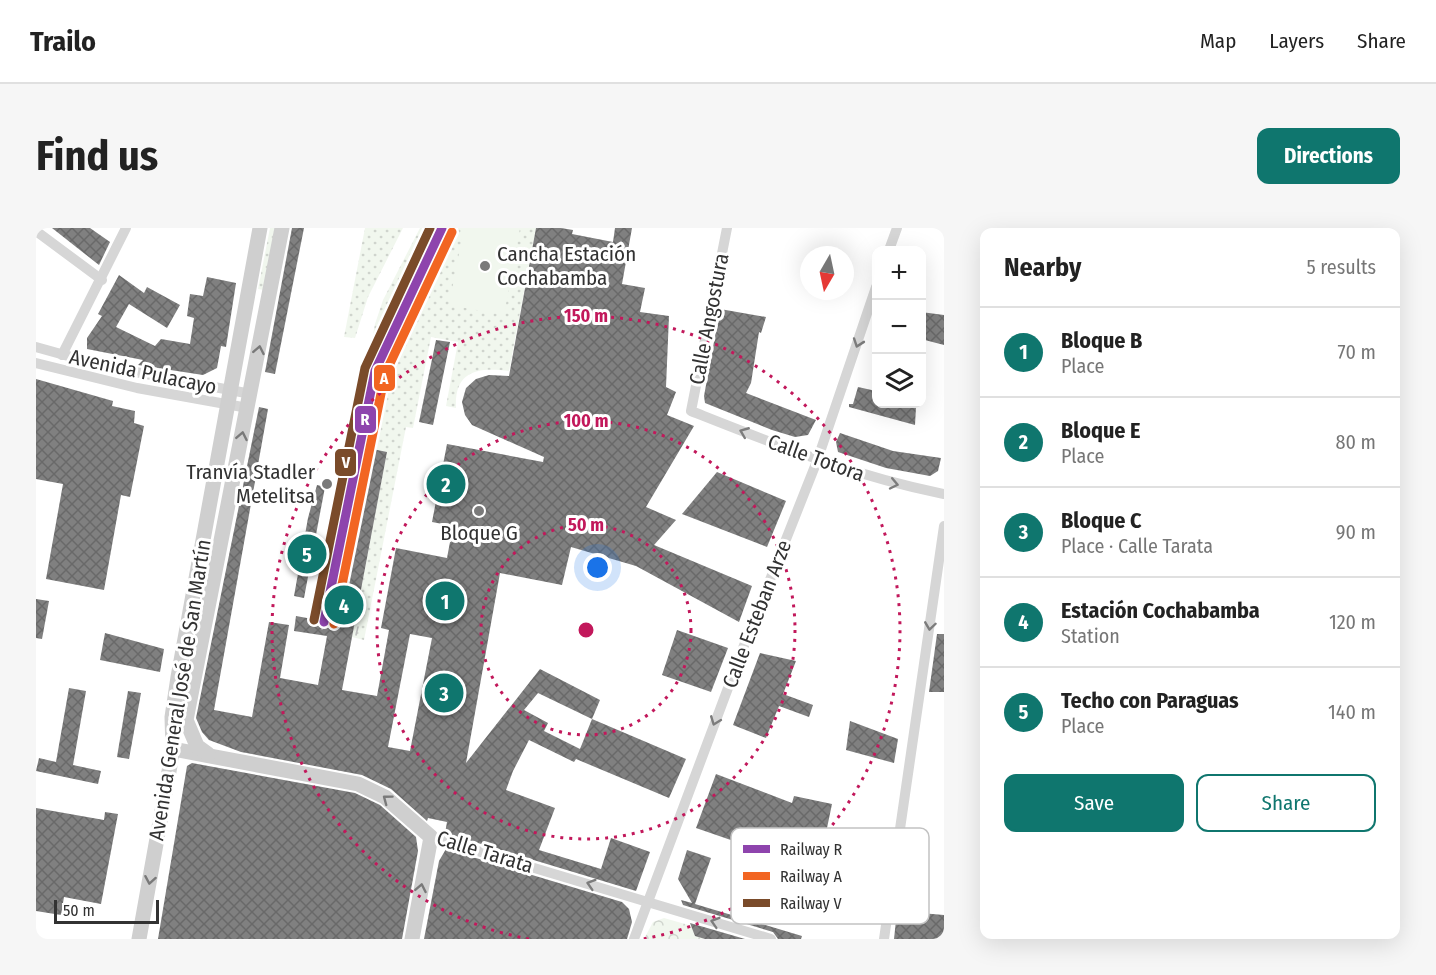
<!DOCTYPE html>
<html lang="en">
<head>
<meta charset="utf-8">
<style>
  :root { --surface:#fff; --page:#f6f6f6; --text:#222; --muted:#767676; --line:#e0e0e0; --accent:#0f766e }
  body { margin:0; font-family:"Fira Sans Condensed",sans-serif; background:var(--page); color:var(--text) }
  .controls { position:absolute; right:18px; top:18px; display:grid; overflow:hidden; border-radius:12px; box-shadow:0 6px 24px #0002 }
  .controls button { width:54px; height:54px; display:grid; place-items:center; padding:0; border:0; border-bottom:2px solid var(--line); background:var(--surface); color:var(--text); font:30px sans-serif }
  .compass { position:absolute; left:764px; top:18px; width:54px; height:54px; border-radius:50%; background:var(--surface); box-shadow:0 6px 24px #0002; rotate:189deg }
  .scale { position:absolute; left:18px; bottom:15px; width:105px; box-sizing:border-box; padding-left:6px; border:3px solid #323232; border-top:0; font-size:16px; line-height:21px; white-space:nowrap; color:#323232; -webkit-text-stroke:4px #fff; paint-order:stroke }
  .you { position:absolute; left:562px; top:340px; width:21px; height:21px; margin:-15px; border:4px solid #fff; border-radius:50%; background:#1a73e8; box-shadow:0 0 0 9px #1a73e833 }
  .badge { display:grid; place-items:center; width:39px; height:39px; border-radius:50%; background:var(--accent); color:#fff; font-size:20px; font-weight:700 }
  .pin { position:absolute; translate:-50% -50%; border:3px solid #fff; box-shadow:0 2px 6px #0006 }
  .list { margin:0; padding:0; list-style:none }
  h2 { display:flex; justify-content:space-between; align-items:center; height:78px; margin:0; padding:0 24px; font-size:26px }
  h2 small { font-size:20px; font-weight:400; color:var(--muted) }
  .list li { display:grid; grid-template-columns:39px 1fr auto; gap:18px; align-items:center; box-sizing:border-box; height:90px; padding:0 24px; border-top:2px solid var(--line) }
  .list b { display:block; font-size:22px; white-space:nowrap }
  .list p { margin:0; font-size:20px; white-space:nowrap; color:var(--muted) }
  .list em { font-size:20px; font-style:normal; color:var(--muted) }
  .actions { display:flex; gap:12px; padding:18px 24px }
  .actions a { flex:1; padding:14px 0; border:2px solid var(--accent); border-radius:12px; text-align:center; font-size:21px; color:var(--accent) }
  .actions .main { background:var(--accent); color:#fff }
  .icon { flex:none; width:33px; height:33px; fill:none; stroke:currentColor; stroke-width:2; stroke-linecap:round; stroke-linejoin:round }
  .map { position:relative; flex:none; width:908px; height:711px; overflow:hidden; border-radius:12px }
  header { display:flex; align-items:center; gap:36px; box-sizing:border-box; height:84px; padding:0 30px; background:var(--surface); border-bottom:2px solid var(--line) }
  header strong { font-size:28px }
  nav { display:flex; gap:33px; margin-inline-start:auto; font-size:21px }
  .intro { display:flex; align-items:center; justify-content:space-between; box-sizing:border-box; height:144px; padding:0 36px }
  h1 { margin:0; font-size:42px }
  .button { padding:15px 27px; border-radius:12px; background:var(--accent); color:#fff; font-size:21px; font-weight:700 }
  main { display:flex; gap:36px; padding:0 36px }
  aside { flex:1; background:var(--surface); border-radius:12px; box-shadow:0 6px 24px #0002 }
  .map>svg:first-child { display:block }
</style>
</head>
<body>
<header>
<strong>Trailo</strong>
<nav><a>Map</a><a>Layers</a><a>Share</a></nav>
</header>
<div class="intro"><h1>Find us</h1><a class="button">Directions</a></div>
<main>
<div class="map">
<svg width="908" height="711" viewBox="0 0 908 711">
  <defs>
    <pattern id="grass-dots" width="8" height="8" patternUnits="userSpaceOnUse" patternTransform="scale(1.5)"><rect width="8" height="8" fill="#f1f7ee"/><path d="M2 2h.1M6 6h.1" fill="none" stroke="#cfd4cd" stroke-width="1.8" stroke-linecap="round"/></pattern>
    <pattern id="park-crowns" width="20" height="18" patternUnits="userSpaceOnUse" patternTransform="scale(1.5)"><rect width="20" height="18" fill="#f1f7ee"/><path d="M2 6a3 3 0 1 1 6 0M12 15a3 3 0 1 1 6 0" fill="none" stroke="#cfd4cd"/></pattern>
    <pattern id="building-cross-hatch" width="8" height="8" patternUnits="userSpaceOnUse" patternTransform="scale(1.5)"><rect width="8" height="8" fill="#808080"/><path d="M0 0l8 8M0 8l8-8" fill="none" stroke="#696969"/></pattern>
  </defs>
  <rect width="100%" height="100%" fill="#fff"/>
  <g fill="url(#grass-dots)">
    <polygon points="234,0 239,0 228,62 222,61"/>
    <polygon points="329,0 367,0 332,69 319,110 308,109"/>
    <path d="M384,0h116l-27,143c-30,-4 -55,-1 -53,37l-10,-2 12,-64 -27,-5 -18,91 -7,-1 -42,213 -12,-3 35,-185 -24,-5 -36,186 -10,-2 58,-307 8,-24z"/>
  </g>
  <polygon fill="url(#park-crowns)" points="628,690 656,698 659,708 669,711 608,711 617,694"/>
  <polygon fill="#f1f7ee" points="428,0 484,0 468,87 413,77"/>
  <g fill="url(#building-cross-hatch)" fill-rule="evenodd">
    <polygon points="16,0 54,0 74,14 63,37"/>
    <polygon points="256,0 268,0 239,146 229,144"/>
    <path d="M500,0h25l12,2 -1,4 41,8 2,-14h17l-10,56 23,4 -5,24 29,4 -3,71 10,5 -9,23 27,11 -48,81 30,13 -22,25 98,41 -13,36 -103,-56 -65,-19 -9,38 -62,-12 -34,190 74,-94 60,31 -8,19 94,40 -17,39 -93,-39 -2,3 -45,-22 -16,31 -7,19 49,18 -16,42 62,19 10,-31 39,14 -14,39 -191,-58 2,-11 -19,-4 -1,3 -36,-32 -29,-14 -121,-23 -32,-12 -7,-8 -6,-14 63,-311 9,2 -54,301 38,7 17,-95 20,3 -9,53 38,7 9,-49 -33,-5 2,-15 33,6 34,-175 24,5 -45,238 35,6 12,-66 -8,-2 15,-80 51,10 6,-32 -21,-4 15,-78 96,18 1,-5 -72,-32 -7,-10 -3,-13 4,-14 10,-9 13,-4 20,1zM374,406l22,4 -22,113 -22,-4zM502,465l54,26 -12,30 -36,-18 4,-8 -24,-13z"/>
    <polygon points="83,47 108,65 111,59 144,77 131,100 93,76 80,99 119,118 125,111 154,116 158,90 151,88 154,66 167,68 171,49 200,55 190,119 185,118 181,140 167,147 102,137 107,132 51,121 51,110 66,88 62,86"/>
    <polygon points="684,81 730,89 725,105 723,104 715,155 710,165 780,192 772,207 759,209 736,202 669,175 668,168"/>
    <polygon points="885,84 908,87 908,117 885,111"/>
    <polygon points="400,112 414,114 397,197 383,194"/>
    <polygon points="0,151 77,173 76,178 99,183 98,195 108,198 94,269 85,267 68,362 10,351 27,256 0,251"/>
    <polygon points="822,159 840,163 840,176 866,176 880,179 879,197 813,179 813,176 817,176"/>
    <polygon points="804,205 857,223 905,230 902,243 894,248 850,240 802,224 800,214"/>
    <polygon points="681,244 750,273 731,319 646,286"/>
    <polygon points="281,257 289,259 268,370 258,368 272,290"/>
    <polygon points="0,371 13,373 6,411 0,410"/>
    <polygon points="641,402 692,420 675,464 626,447"/>
    <polygon points="69,405 128,421 124,444 64,432"/>
    <polygon points="901,406 908,406 908,464 893,464"/>
    <polygon points="724,425 760,433 747,466 777,477 773,489 743,478 730,510 697,497"/>
    <polygon points="33,460 50,463 37,537 65,543 62,556 0,543 3,530 20,534"/>
    <polygon points="92,463 105,465 93,531 81,529"/>
    <polygon points="814,493 862,511 858,535 810,522"/>
    <polygon points="156,535 319,565 344,577 380,609 382,623 366,711 122,711 151,538"/>
    <polygon points="680,546 756,575 758,568 796,576 775,677 736,668 744,629 660,600"/>
    <polygon points="0,580 68,592 69,584 82,586 65,676 28,669 25,687 0,683"/>
    <polygon points="410,621 586,674 593,681 596,694 591,711 388,711 403,633"/>
    <polygon points="651,622 675,630 659,676 766,708 765,711 742,711 737,704 647,677 645,672 656,675 642,651"/>
    <polygon points="861,683 908,687 908,711 858,711"/>
    <polygon points="654,695 709,711 669,711 659,708"/>
  </g>
  <g fill="none" stroke-linecap="round" stroke-linejoin="round">
    <g stroke="#d6d6d6" stroke-width="10">
      <path d="M691,0l-36,183c86,34 162,65 253,83"/>
      <polyline points="0,3 66,52"/>
      <polyline points="853,22 861,0"/>
      <polyline points="0,119 68,138 215,166"/>
      <polyline points="26,127 90,0"/>
      <polyline points="0,135 101,160 212,180"/>
      <polyline points="395,609 735,711"/>
      <polyline points="598,711 707,420 781,233 840,59"/>
      <polyline points="848,711 908,298"/>
    </g>
    <g stroke="#cfcfcf" stroke-width="15">
      <polyline points="137,521 322,556 349,569 395,609 376,711"/>
      <polyline points="172,526 161,518 150,492 246,0"/>
      <polyline points="103,711 137,521 136,489 142,449 224,0"/>
    </g>
    <g stroke="#bebebe" stroke-width="1.5">
      <polyline points="286,401 288,394"/>
      <polyline points="320,407 322,399"/>
    </g>
    <defs>
      <polyline id="rail-1" points="288,394 339,143 406,0"/>
      <polyline id="rail-2" points="298,396 349,146 416,4"/>
      <polyline id="rail-3" points="278,392 329,140 394,0"/>
    </defs>
    <use href="#rail-1" stroke="#fff" stroke-width="14"/>
    <use href="#rail-2" stroke="#fff" stroke-width="14"/>
    <use href="#rail-3" stroke="#fff" stroke-width="14"/>
    <use href="#rail-1" stroke="#8e44ad" stroke-width="9"/>
    <use href="#rail-2" stroke="#f26522" stroke-width="9"/>
    <use href="#rail-3" stroke="#7a4b2a" stroke-width="9"/>
  </g>
  <defs><path id="oneway-chevron" d="M-2-3.5L2.5 0L-2 3.5" fill="none" stroke-width="1.6" stroke-linecap="round" stroke-linejoin="round" transform="scale(1.5)"/></defs>
  <g stroke="#7c7c7c">
    <use href="#oneway-chevron" transform="translate(822 115) rotate(109)"/>
    <use href="#oneway-chevron" transform="translate(708 204) rotate(-158)"/>
    <use href="#oneway-chevron" transform="translate(858 256) rotate(12)"/>
    <use href="#oneway-chevron" transform="translate(894 398) rotate(98)"/>
    <use href="#oneway-chevron" transform="translate(679 493) rotate(111)"/>
    <use href="#oneway-chevron" transform="translate(555 656) rotate(-163)"/>
    <use href="#oneway-chevron" transform="translate(679 694) rotate(-163)"/>
  </g>
  <g stroke="#797979">
    <use href="#oneway-chevron" transform="translate(223 122) rotate(-79)"/>
    <use href="#oneway-chevron" transform="translate(206 208) rotate(-79)"/>
    <use href="#oneway-chevron" transform="translate(351 571) rotate(-143)"/>
    <use href="#oneway-chevron" transform="translate(114 652) rotate(100)"/>
    <use href="#oneway-chevron" transform="translate(385 660) rotate(-79)"/>
  </g>
  <g fill="none" stroke="#c2185b" stroke-width="3" stroke-dasharray="3 6">
    <circle cx="550" cy="402" r="105"/>
    <circle cx="550" cy="402" r="209"/>
    <path d="M493 711A314 314 0 1 1 607 711"/>
  </g>
  <g fill="#7a7a7a" stroke="#fff" stroke-width="2">
    <circle cx="449" cy="38" r="6"/>
    <circle cx="291" cy="256" r="6"/>
    <circle cx="443" cy="283" r="6"/>
  </g>
  <g text-anchor="middle" dominant-baseline="central" stroke-width="6" stroke-linejoin="round" paint-order="stroke">
    <g font-size="21" fill="#323232" stroke="#fff" text-anchor="start">
      <text x="461" y="26">Cancha Estación<tspan x="461" dy="24">Cochabamba</tspan></text>
      <text x="279" y="244" text-anchor="end">Tranvía Stadler<tspan x="279" dy="24">Metelitsa</tspan></text>
      <text x="443" y="305" text-anchor="middle">Bloque G</text>
    </g>
    <g font-size="21" fill="#323232" stroke="#fff">
      <text transform="translate(673 91) rotate(-79)">Calle Angostura</text>
      <text transform="translate(107 144) rotate(12)">Avenida Pulacayo</text>
      <text transform="translate(780 230) rotate(20)">Calle Totora</text>
      <text transform="translate(721 386) rotate(-69)">Calle Esteban Arze</text>
      <text transform="translate(144 462) rotate(-81)">Avenida General José de San Martín</text>
      <text transform="translate(449 624) rotate(17)">Calle Tarata</text>
    </g>
  </g>
  <rect x="695" y="600" width="198" height="96" rx="9" fill="#fff" stroke="#c2c2c2" stroke-width="1.5"/>
  <rect x="707" y="617" width="27" height="8" fill="#8e44ad"/>
  <rect x="707" y="644" width="27" height="8" fill="#f26522"/>
  <rect x="707" y="671" width="27" height="8" fill="#7a4b2a"/>
  <g font-size="16" fill="#323232">
    <text x="744" y="627">Railway R</text>
    <text x="744" y="654">Railway A</text>
    <text x="744" y="681">Railway V</text>
  </g>
  <circle cx="550" cy="402" r="9" fill="#c2185b" stroke="#fff" stroke-width="3"/>
  <g font-size="18" text-anchor="middle" font-weight="bold" fill="#c2185b" stroke="#fff" stroke-width="6" stroke-linejoin="round" paint-order="stroke">
    <text x="550" y="94">150 m</text>
    <text x="550" y="199">100 m</text>
    <text x="550" y="303">50 m</text>
  </g>
  <g stroke="#fff" stroke-width="2">
    <rect x="337" y="136" width="23" height="28" rx="6" fill="#f26522"/>
    <rect x="318" y="177" width="23" height="29" rx="6" fill="#8e44ad"/>
    <rect x="298" y="220" width="23" height="29" rx="6" fill="#7a4b2a"/>
  </g>
  <g font-size="16" text-anchor="middle" font-weight="bold" fill="#fff">
    <text x="348" y="156">A</text>
    <text x="329" y="197">R</text>
    <text x="310" y="240">V</text>
  </g>
</svg>
<div class="controls">
<button>+</button>
<button>−</button>
<button><svg class="icon" aria-label="layers" viewBox="0 0 24 24"><path d="M12 4l9 5-9 5-9-5zM3 14l9 5 9-5"/></svg></button>
</div>
<svg class="compass" viewBox="-18 -18 36 36"><path d="M0-13l5 13h-10z" fill="#e53935"/><path d="M0 13l5-13h-10z" fill="#767676"/></svg>
<div class="scale">50 m</div>
<div class="you"></div>
<div class="pin badge" style="left:409px;top:373px">1</div>
<div class="pin badge" style="left:410px;top:256px">2</div>
<div class="pin badge" style="left:408px;top:465px">3</div>
<div class="pin badge" style="left:308px;top:377px">4</div>
<div class="pin badge" style="left:271px;top:326px">5</div>
</div>
<aside>
<h2>Nearby<small>5 results</small></h2>
<ul class="list">
<li><span class="badge">1</span><div><b>Bloque B</b><p>Place</p></div><em>70 m</em></li>
<li><span class="badge">2</span><div><b>Bloque E</b><p>Place</p></div><em>80 m</em></li>
<li><span class="badge">3</span><div><b>Bloque C</b><p>Place · Calle Tarata</p></div><em>90 m</em></li>
<li><span class="badge">4</span><div><b>Estación Cochabamba</b><p>Station</p></div><em>120 m</em></li>
<li><span class="badge">5</span><div><b>Techo con Paraguas</b><p>Place</p></div><em>140 m</em></li>
</ul>
<div class="actions"><a class="main">Save</a><a>Share</a></div>
</aside>
</main>
</body>
</html>
